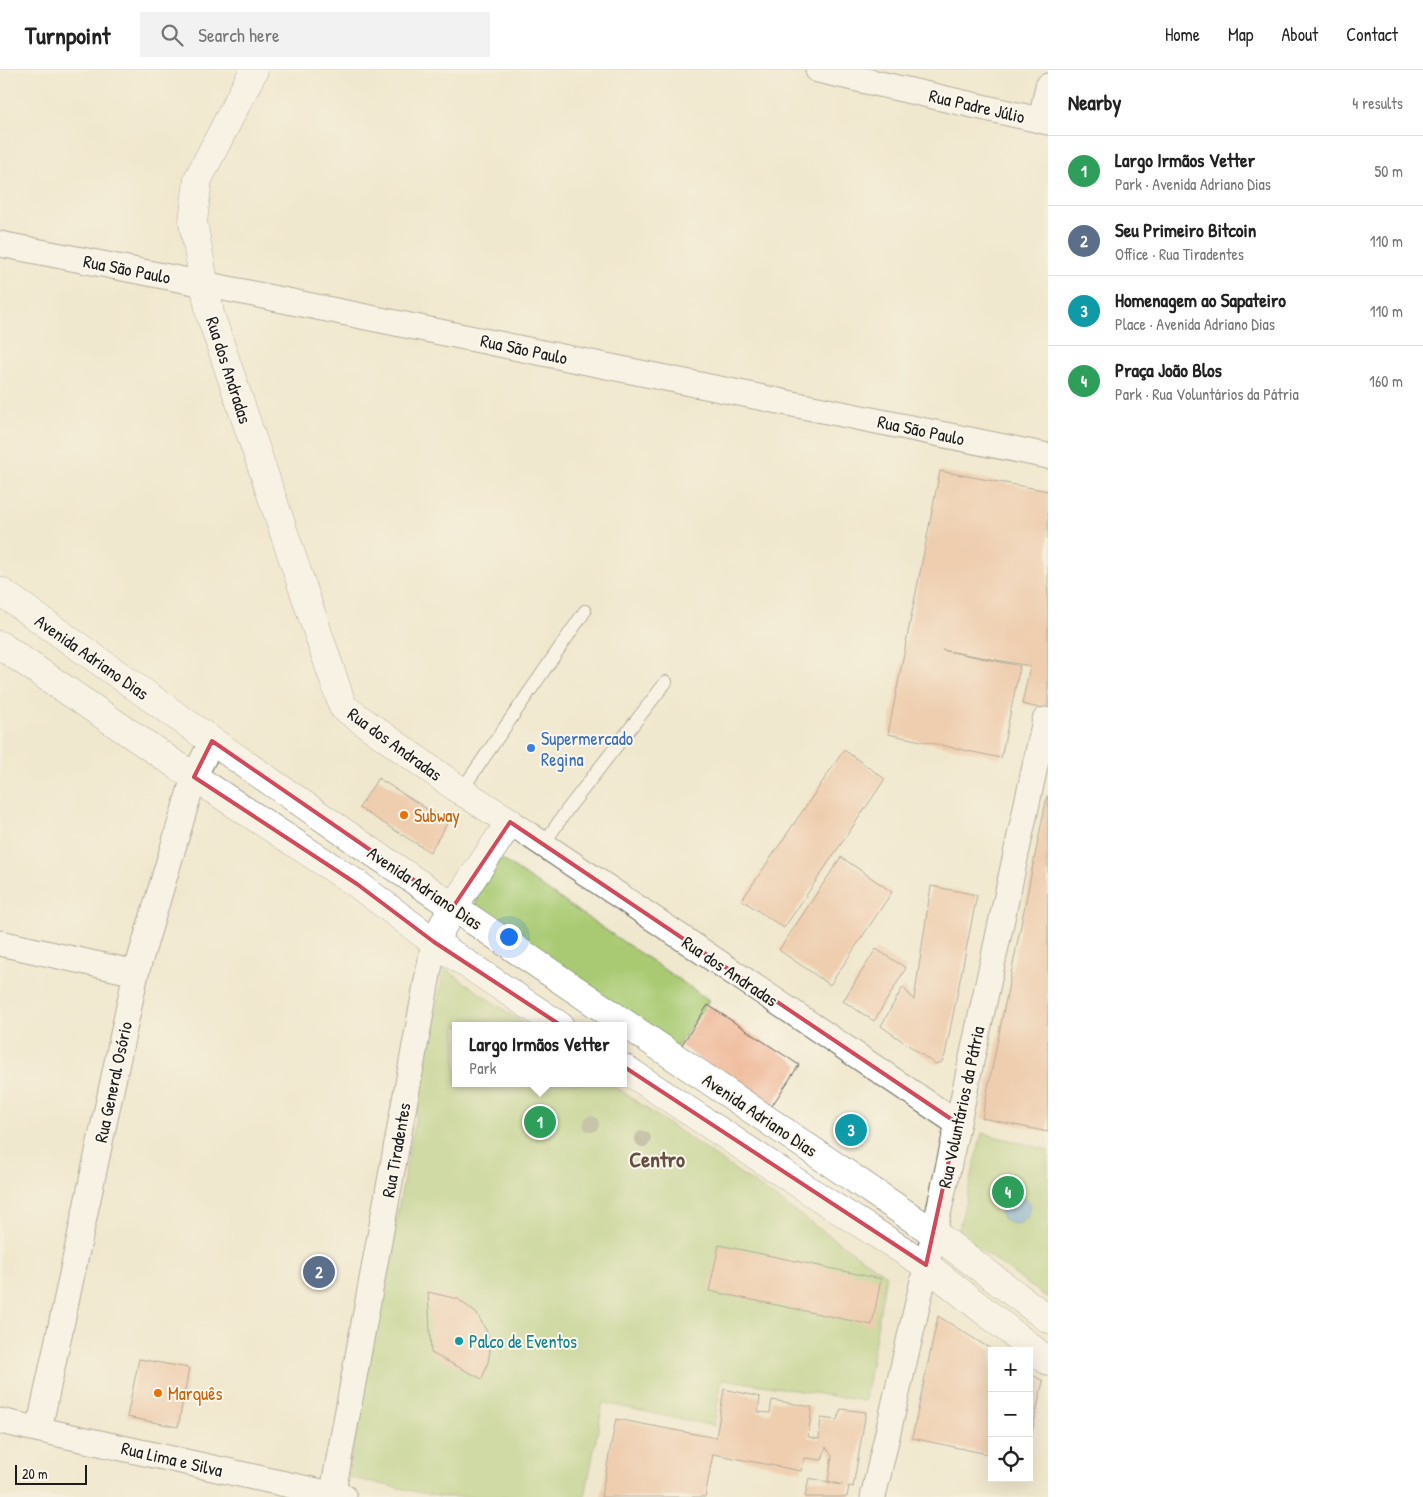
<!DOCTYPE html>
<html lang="en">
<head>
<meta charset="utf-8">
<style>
  :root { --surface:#fff; --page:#f2f2f2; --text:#222; --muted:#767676; --line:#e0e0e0; --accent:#d1495b }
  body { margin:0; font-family:"Patrick Hand",sans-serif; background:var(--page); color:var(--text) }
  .controls { position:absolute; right:15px; bottom:15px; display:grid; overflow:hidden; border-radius:0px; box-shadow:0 5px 20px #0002 }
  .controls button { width:45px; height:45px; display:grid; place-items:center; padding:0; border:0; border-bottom:1px solid var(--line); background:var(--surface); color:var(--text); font:25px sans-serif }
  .scale { position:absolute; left:15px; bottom:12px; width:72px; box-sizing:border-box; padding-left:5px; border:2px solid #1c1c1c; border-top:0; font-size:14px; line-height:18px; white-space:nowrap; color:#1c1c1c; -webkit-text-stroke:4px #fbf7ec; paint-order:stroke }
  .you { position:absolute; left:508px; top:866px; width:18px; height:18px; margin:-12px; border:4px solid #fff; border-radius:50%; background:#1a73e8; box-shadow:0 0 0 8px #1a73e833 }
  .badge { display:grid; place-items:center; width:32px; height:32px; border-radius:50%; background:var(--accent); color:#fff; font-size:16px; font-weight:700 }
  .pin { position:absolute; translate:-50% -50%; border:2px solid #fff; box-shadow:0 1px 5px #0006 }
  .popup { position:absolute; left:452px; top:952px; width:175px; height:65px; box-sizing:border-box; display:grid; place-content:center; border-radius:0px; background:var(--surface); filter:drop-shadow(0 1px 4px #0005); font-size:16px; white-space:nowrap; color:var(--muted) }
  .popup b { font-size:19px; color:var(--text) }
  .popup::after { content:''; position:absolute; left:50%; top:100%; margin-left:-10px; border:10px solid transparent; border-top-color:var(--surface) }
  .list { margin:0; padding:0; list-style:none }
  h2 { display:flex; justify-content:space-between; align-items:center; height:65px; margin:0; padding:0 20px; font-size:21px }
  h2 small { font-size:16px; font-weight:400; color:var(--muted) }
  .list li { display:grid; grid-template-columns:32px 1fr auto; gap:15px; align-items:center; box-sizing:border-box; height:70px; padding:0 20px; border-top:1px solid var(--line) }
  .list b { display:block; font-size:19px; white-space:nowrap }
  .list p { margin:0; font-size:16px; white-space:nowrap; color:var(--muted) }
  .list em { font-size:16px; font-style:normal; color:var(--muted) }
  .icon { flex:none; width:28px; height:28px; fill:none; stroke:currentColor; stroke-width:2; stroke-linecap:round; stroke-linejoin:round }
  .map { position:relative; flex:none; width:1048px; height:1427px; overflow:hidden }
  header { display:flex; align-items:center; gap:30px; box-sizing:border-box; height:70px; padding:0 25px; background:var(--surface); border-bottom:1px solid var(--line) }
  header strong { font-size:24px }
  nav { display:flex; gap:28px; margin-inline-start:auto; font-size:18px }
  .search { width:350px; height:45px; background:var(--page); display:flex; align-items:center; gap:12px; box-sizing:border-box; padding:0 18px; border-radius:0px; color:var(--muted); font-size:19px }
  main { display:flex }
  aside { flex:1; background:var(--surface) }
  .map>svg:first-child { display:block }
</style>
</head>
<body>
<header>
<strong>Turnpoint</strong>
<div class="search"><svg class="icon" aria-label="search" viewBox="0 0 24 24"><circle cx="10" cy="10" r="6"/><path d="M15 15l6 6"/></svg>Search here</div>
<nav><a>Home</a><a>Map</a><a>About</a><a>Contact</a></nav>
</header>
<main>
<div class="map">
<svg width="1048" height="1427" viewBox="0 0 1048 1427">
  <rect width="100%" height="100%" fill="#fbf7ec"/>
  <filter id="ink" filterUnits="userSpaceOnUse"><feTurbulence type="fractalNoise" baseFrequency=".02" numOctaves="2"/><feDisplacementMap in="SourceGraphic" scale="10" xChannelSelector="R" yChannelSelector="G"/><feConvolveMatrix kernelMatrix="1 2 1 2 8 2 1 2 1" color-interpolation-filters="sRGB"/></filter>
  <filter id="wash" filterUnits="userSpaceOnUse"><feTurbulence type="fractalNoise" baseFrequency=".0096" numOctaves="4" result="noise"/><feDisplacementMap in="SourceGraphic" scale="20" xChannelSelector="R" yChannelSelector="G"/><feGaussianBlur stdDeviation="1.12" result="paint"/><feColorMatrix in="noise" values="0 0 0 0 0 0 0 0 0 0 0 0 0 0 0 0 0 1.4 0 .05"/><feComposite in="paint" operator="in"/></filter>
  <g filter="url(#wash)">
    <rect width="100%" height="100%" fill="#f0e8ce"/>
    <g fill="#a9ca72" stroke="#627347">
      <polygon points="494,784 709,930 675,980 473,841"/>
      <polygon points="444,898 527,956 456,956 456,1013 610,1013 886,1205 865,1331 722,1309 714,1356 603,1333 585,1427 441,1427 347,1407"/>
      <polygon points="982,1063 1048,1080 1048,1229 958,1163"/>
    </g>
    <circle fill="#62a2d5" stroke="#3f5f78" cx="1015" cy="1139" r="15"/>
    <g id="blocks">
      <g fill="#edae8a">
        <polygon points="940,401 1048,421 1048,640 1022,634 1030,596 942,580 1020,596 1001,688 888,664"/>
        <polygon points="844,680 885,709 784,858 742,830"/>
        <polygon points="378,708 448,752 430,782 359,738"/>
        <polygon points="1047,726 1048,726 1048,1062 982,1048"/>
        <polygon points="841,787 892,822 830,915 779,880"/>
        <polygon points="931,816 977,825 945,985 942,992 935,994 881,956 903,917 914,930"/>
        <polygon points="876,879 906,898 874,951 843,931"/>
        <polygon points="708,935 799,995 771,1037 681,976"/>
        <polygon points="719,1175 881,1209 872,1255 709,1221"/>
        <polygon points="428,1222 458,1229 477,1244 487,1262 490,1281 488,1292 482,1309 431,1283"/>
        <polygon points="938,1246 994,1281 992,1281 992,1385 912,1368"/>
        <polygon points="139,1289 189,1298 178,1357 127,1347"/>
        <polygon points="1029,1303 1043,1311 1030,1371 1029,1371"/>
        <polygon points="724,1319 760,1327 758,1342 770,1343 772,1330 812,1337 808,1367 819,1369 821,1348 837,1350 841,1339 866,1342 853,1417 849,1416 847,1427 805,1427 809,1408 842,1415 828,1411 832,1386 826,1377 822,1390 805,1388 801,1401 713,1384 705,1427 601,1427 616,1349 716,1368"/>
      </g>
    </g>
  </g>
  <g filter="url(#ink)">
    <use href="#blocks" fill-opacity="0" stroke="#66635a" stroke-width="1"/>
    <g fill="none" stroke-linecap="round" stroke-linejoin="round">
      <defs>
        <g id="service">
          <polyline points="461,721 585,541"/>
          <polyline points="543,775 567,740 666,612"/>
        </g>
        <g id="minor">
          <polyline points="818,0 1048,52"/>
          <polyline points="1041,50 1048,16"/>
          <polyline points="0,174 204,214 1048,386"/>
          <polyline points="510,752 957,1053"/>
          <polyline points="0,873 136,903"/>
          <polyline points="0,1351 344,1427"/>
          <polyline points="39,1359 136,903 194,707 212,671"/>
          <polyline points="332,1427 434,872"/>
          <polyline points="873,1427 934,1163 1045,650 1048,651"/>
        </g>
        <g id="tertiary">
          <polyline points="254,0 198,109 193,152 210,244 343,637 461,721 510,752 453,837 434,872"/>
          <polyline points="0,521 212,671 365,777 934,1163 1048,1249"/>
          <polyline points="0,575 194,707 357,814 434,872 560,956"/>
          <polyline points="624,998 828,1133 926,1195 1048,1291"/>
        </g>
      </defs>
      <use href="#service" stroke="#66635a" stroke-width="14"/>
      <use href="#minor" stroke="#66635a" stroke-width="27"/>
      <use href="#tertiary" stroke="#66635a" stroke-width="29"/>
      <use href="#service" stroke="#fff" stroke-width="12"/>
      <use href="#minor" stroke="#fff" stroke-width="25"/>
      <use href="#tertiary" stroke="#fff" stroke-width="28"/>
    </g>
    <g fill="#96997d">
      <circle cx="591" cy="1054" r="8"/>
      <circle cx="643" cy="1069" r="8"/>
    </g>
  </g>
  <path d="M0 0H1048V1427H0ZM212,671l241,166 57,-85 447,301 -31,142 -492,-323 -77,-58 -163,-107z" fill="#f0e8ce" fill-opacity=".55" fill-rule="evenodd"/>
  <path fill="none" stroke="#d1495b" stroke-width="4" stroke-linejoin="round" d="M212,671l241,166 57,-85 447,301 -31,142 -492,-323 -77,-58 -163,-107z"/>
  <circle fill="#3f7fe0" stroke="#fbf7ec" stroke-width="2" cx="531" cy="678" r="5"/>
  <g fill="#e8710a" stroke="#fbf7ec" stroke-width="2">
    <circle cx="404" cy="745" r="5"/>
    <circle cx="158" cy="1323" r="5"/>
  </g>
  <circle fill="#0f9aa8" stroke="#fbf7ec" stroke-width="2" cx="459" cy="1271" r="5"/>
  <g text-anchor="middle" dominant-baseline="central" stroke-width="4" stroke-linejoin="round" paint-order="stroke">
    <g font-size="18" fill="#1c1c1c" stroke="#fbf7ec">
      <text transform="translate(977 36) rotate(13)">Rua Padre Júlio</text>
      <text transform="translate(127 199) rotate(11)">Rua São Paulo</text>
      <text transform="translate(524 279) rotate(12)">Rua São Paulo</text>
      <text transform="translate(229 300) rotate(72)">Rua dos Andradas</text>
      <text transform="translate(921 360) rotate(12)">Rua São Paulo</text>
      <text transform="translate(92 587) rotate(35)">Avenida Adriano Dias</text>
      <text transform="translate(395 674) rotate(36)">Rua dos Andradas</text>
      <text transform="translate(425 818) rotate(34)">Avenida Adriano Dias</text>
      <text transform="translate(730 901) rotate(34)">Rua dos Andradas</text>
      <text transform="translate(113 1012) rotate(-78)">Rua General Osório</text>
      <text transform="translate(961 1037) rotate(-78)">Rua Voluntários da Pátria</text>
      <text transform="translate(760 1045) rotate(34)">Avenida Adriano Dias</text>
      <text transform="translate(396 1080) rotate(-80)">Rua Tiradentes</text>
      <text transform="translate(172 1389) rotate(13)">Rua Lima e Silva</text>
    </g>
    <g font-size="18" fill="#366cbe" stroke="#fbf7ec" text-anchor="start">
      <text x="541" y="668">Supermercado<tspan x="541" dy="21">Regina</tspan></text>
    </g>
    <g font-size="18" fill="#c56008" stroke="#fbf7ec" text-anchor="start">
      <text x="414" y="745">Subway</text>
      <text x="168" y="1323">Marquês</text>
    </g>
    <g font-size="18" fill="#0d838f" stroke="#fbf7ec" text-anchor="start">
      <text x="469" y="1271">Palco de Eventos</text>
    </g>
    <g font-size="22" font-weight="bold" fill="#654f42" stroke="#fbf7ec">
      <text x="657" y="1089">Centro</text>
    </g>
  </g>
</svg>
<div class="controls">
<button>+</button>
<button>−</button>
<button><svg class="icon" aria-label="locate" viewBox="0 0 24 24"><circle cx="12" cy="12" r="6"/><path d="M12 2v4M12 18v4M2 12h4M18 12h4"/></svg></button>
</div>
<div class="scale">20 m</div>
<div class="you"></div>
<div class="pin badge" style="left:540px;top:1052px;background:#2e9e5b">1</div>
<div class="popup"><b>Largo Irmãos Vetter</b>Park</div>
<div class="pin badge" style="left:319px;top:1202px;background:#5c6f8a">2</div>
<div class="pin badge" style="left:851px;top:1060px;background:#0f9aa8">3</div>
<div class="pin badge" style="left:1008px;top:1122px;background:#2e9e5b">4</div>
</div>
<aside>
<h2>Nearby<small>4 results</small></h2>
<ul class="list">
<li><span class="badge" style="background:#2e9e5b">1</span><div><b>Largo Irmãos Vetter</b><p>Park · Avenida Adriano Dias</p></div><em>50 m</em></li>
<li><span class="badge" style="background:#5c6f8a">2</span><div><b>Seu Primeiro Bitcoin</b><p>Office · Rua Tiradentes</p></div><em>110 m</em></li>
<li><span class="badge" style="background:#0f9aa8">3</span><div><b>Homenagem ao Sapateiro</b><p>Place · Avenida Adriano Dias</p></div><em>110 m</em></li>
<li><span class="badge" style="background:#2e9e5b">4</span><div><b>Praça João Blos</b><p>Park · Rua Voluntários da Pátria</p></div><em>160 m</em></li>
</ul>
</aside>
</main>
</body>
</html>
